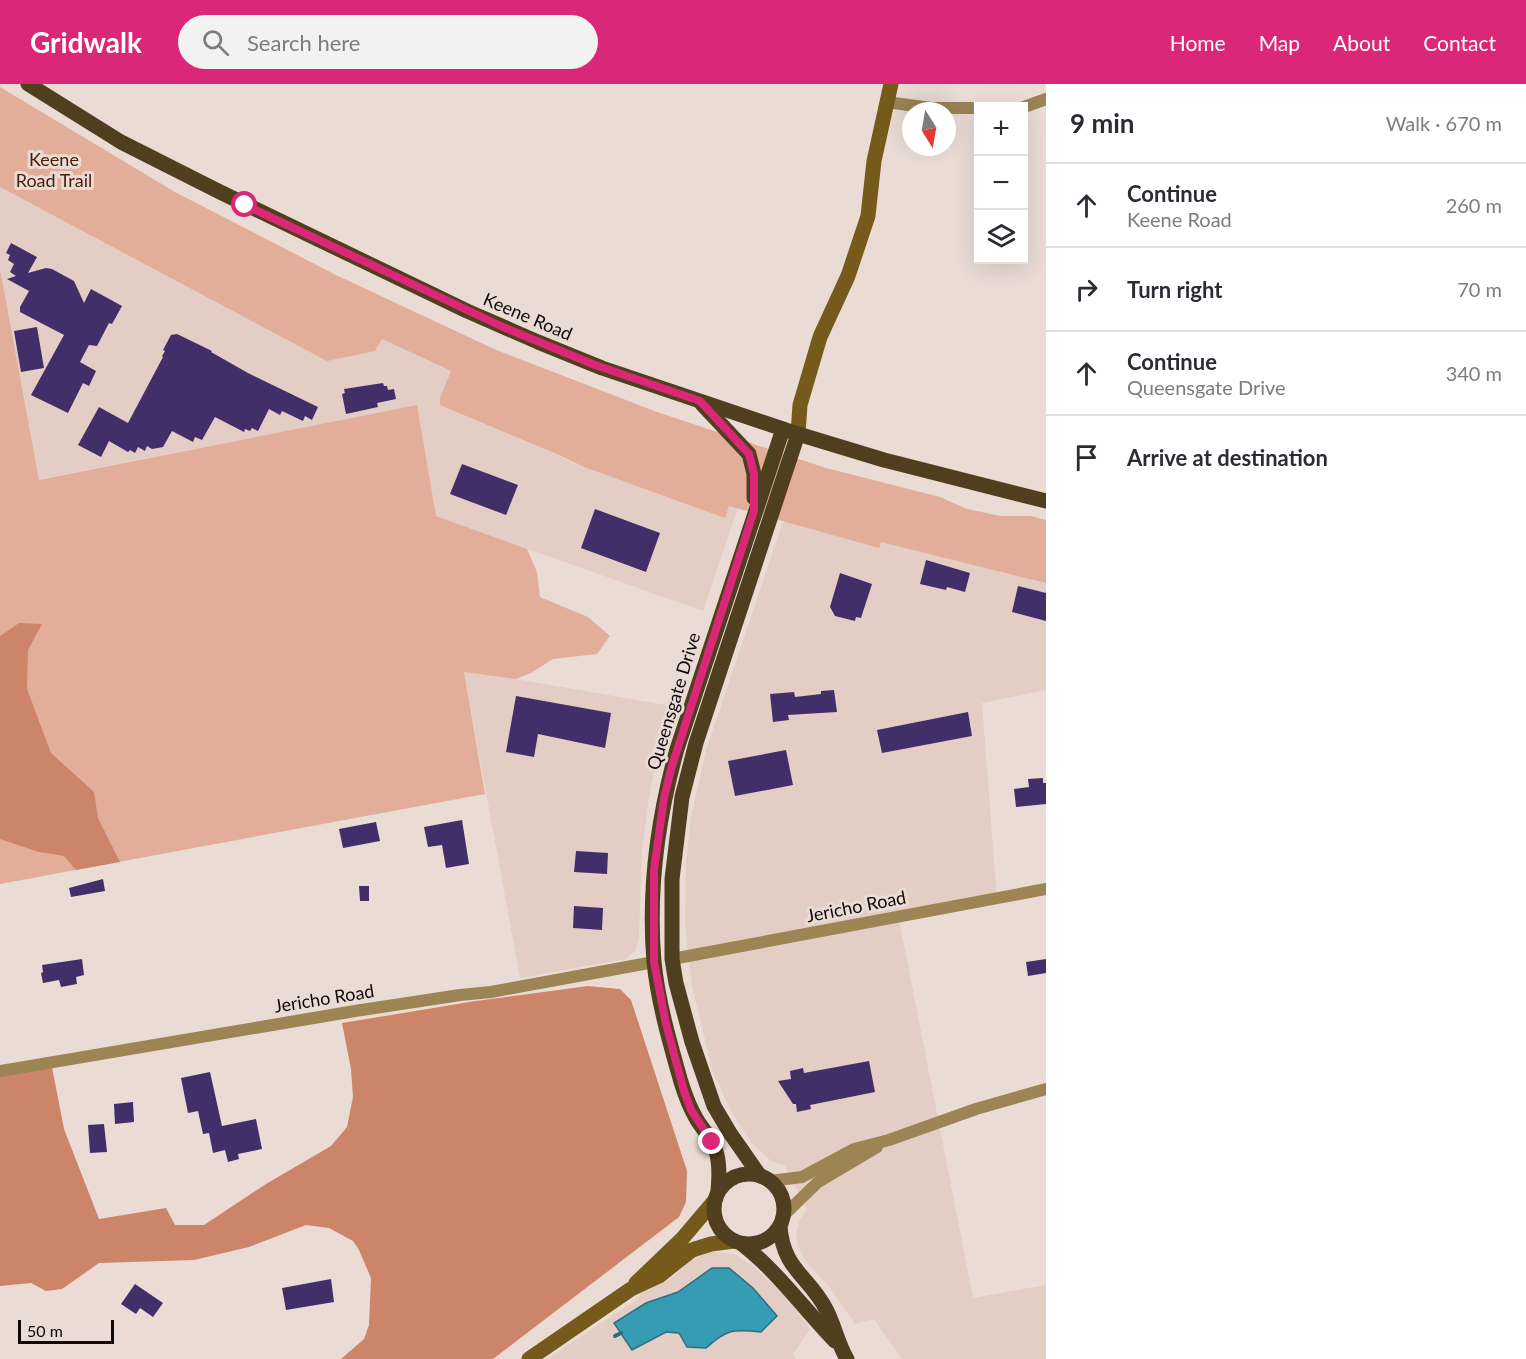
<!DOCTYPE html>
<html lang="en">
<head>
<meta charset="utf-8">
<style>
  :root { --surface:#fff; --page:#f2f2f3; --text:#2b2b33; --muted:#7c7c81; --line:#e1e1e2; --accent:#db2777 }
  body { margin:0; font-family:Lato,sans-serif; background:var(--page); color:var(--text) }
  .controls { position:absolute; right:18px; top:18px; display:grid; overflow:hidden; border-radius:0px; box-shadow:0 6px 24px #0002 }
  .controls button { width:54px; height:54px; display:grid; place-items:center; padding:0; border:0; border-bottom:2px solid var(--line); background:var(--surface); color:var(--text); font:30px sans-serif }
  .compass { position:absolute; left:902px; top:18px; width:54px; height:54px; border-radius:50%; background:var(--surface); box-shadow:0 6px 24px #0002; rotate:169deg }
  .scale { position:absolute; left:18px; bottom:15px; width:96px; box-sizing:border-box; padding-left:6px; border:3px solid #0f0a09; border-top:0; font-size:16px; line-height:21px; white-space:nowrap; color:#0f0a09; -webkit-text-stroke:4px #eadbd5; paint-order:stroke }
  .stop { position:absolute; width:18px; height:18px; margin:-14px; border:4px solid #db2777; border-radius:50%; background:#fff }
  .stop.end { background:#db2777; border-color:#fff; box-shadow:0 2px 6px #0008 }
  .list { margin:0; padding:0; list-style:none }
  h2 { display:flex; justify-content:space-between; align-items:center; height:78px; margin:0; padding:0 24px; font-size:26px }
  h2 small { font-size:20px; font-weight:400; color:var(--muted) }
  .list li { display:grid; grid-template-columns:39px 1fr auto; gap:18px; align-items:center; box-sizing:border-box; height:84px; padding:0 24px; border-top:2px solid var(--line) }
  .list b { display:block; font-size:22px; white-space:nowrap }
  .list p { margin:0; font-size:20px; white-space:nowrap; color:var(--muted) }
  .list em { font-size:20px; font-style:normal; color:var(--muted) }
  .icon { flex:none; width:33px; height:33px; fill:none; stroke:currentColor; stroke-width:2; stroke-linecap:round; stroke-linejoin:round }
  .map { position:relative; flex:none; width:1046px; height:1275px; overflow:hidden }
  header { display:flex; align-items:center; gap:36px; box-sizing:border-box; height:84px; padding:0 30px; background:var(--accent); color:#fff }
  header strong { font-size:28px }
  nav { display:flex; gap:33px; margin-inline-start:auto; font-size:21px }
  .search { width:420px; height:54px; background:var(--page); display:flex; align-items:center; gap:15px; box-sizing:border-box; padding:0 21px; border-radius:33px; color:var(--muted); font-size:22px }
  main { display:flex }
  aside { flex:1; background:var(--surface) }
  .map>svg:first-child { display:block }
</style>
</head>
<body>
<header>
<strong>Gridwalk</strong>
<div class="search"><svg class="icon" aria-label="search" viewBox="0 0 24 24"><circle cx="10" cy="10" r="6"/><path d="M15 15l6 6"/></svg>Search here</div>
<nav><a>Home</a><a>Map</a><a>About</a><a>Contact</a></nav>
</header>
<main>
<div class="map">
<svg width="1046" height="1275" viewBox="0 0 1046 1275">
  <rect width="100%" height="100%" fill="#eadbd5"/>
  <g fill="#e4cdc4">
    <polygon points="0,103 27,118 382,255 451,287 440,314 576,380 725,433 728,422 738,424 703,527 435,432 417,321 38,396 0,185"/>
    <polygon points="795,402 1046,468 1046,606 982,619 997,816 899,835 973,1214 1046,1201 1046,1275 902,1275 874,1235 855,1240 827,1200 806,1178 798,1163 796,1149 800,1135 807,1125 785,1082 771,1077 752,1059 732,1029 713,988 692,902 685,840 686,777 692,728 706,667"/>
    <polygon points="464,588 516,595 671,622 656,678 648,720 642,766 639,853 635,867 625,875 520,894"/>
    <polygon points="711,1168 734,1170 753,1182 782,1209 801,1232 810,1245 793,1270 796,1275 547,1275 636,1216 643,1207 670,1195 692,1176"/>
  </g>
  <g fill="#e3ae99">
    <polygon points="0,3 175,108 334,190 494,265 657,328 826,384 940,413 967,425 1001,432 1031,432 1046,436 1046,499 881,458 879,464 729,422 725,434 584,383 559,371 440,321 440,314 451,287 382,255 375,267 327,277 0,103"/>
    <polygon points="0,185 39,396 417,321 436,432 527,465 537,488 540,513 588,533 610,552 597,570 553,575 531,589 516,595 464,588 485,710 0,800"/>
  </g>
  <g fill="#cc8568">
    <polygon points="19,539 42,540 28,566 27,605 51,669 94,708 98,734 120,778 76,786 64,772 39,768 0,755 0,552"/>
    <polygon points="588,902 620,905 631,916 687,1087 686,1118 679,1133 493,1275 341,1275 364,1255 369,1241 371,1194 359,1166 353,1157 329,1144 306,1141 249,1163 194,1176 99,1179 62,1205 46,1207 31,1199 0,1202 0,982 50,973 64,1045 99,1135 166,1124 175,1141 204,1141 266,1100 331,1062 347,1043 353,1013 351,985 342,939 476,917"/>
  </g>
  <path fill="#359cb3" stroke="#2a7080" stroke-width="1.5" d="M712,1184h17l24,20 24,28 -16,16c-28,-3 -34,-3 -55,16l-19,-1 -8,-14 -13,-1 -34,18 -18,-27 32,-20 32,-11z"/>
  <g fill="none" stroke-linecap="round" stroke-linejoin="round">
    <polyline stroke="#2a7080" stroke-width="4" points="615,1252 621,1249"/>
  </g>
  <g fill="#422f69">
    <polygon points="11,159 37,173 28,189 46,184 52,185 74,197 84,219 91,205 122,222 112,240 109,239 97,262 89,261 80,278 96,287 89,302 83,299 68,329 31,311 64,251 20,228 20,223 29,207 7,195 16,192 10,188 14,180 8,176 10,171 6,169"/>
    <polygon points="37,243 44,284 21,288 14,247"/>
    <polygon points="177,250 212,267 211,268 248,289 318,323 312,336 305,332 303,337 282,327 280,331 269,325 258,347 252,344 250,347 245,345 244,348 215,333 202,356 195,353 193,358 172,347 163,363 152,365 147,362 145,367 138,363 135,369 130,366 128,368 109,357 101,373 78,361 99,323 128,339 163,273 162,272 165,267 163,266 171,251"/>
    <polygon points="383,299 384,302 387,302 388,306 394,305 396,315 377,319 378,323 346,330 342,310 345,309 344,305"/>
    <polygon points="462,380 518,401 506,431 450,410"/>
    <polygon points="595,425 660,449 646,488 581,464"/>
    <polygon points="926,476 970,489 965,508 947,503 946,506 920,500"/>
    <polygon points="840,489 872,500 861,534 856,533 855,537 835,532 830,523"/>
    <polygon points="1018,502 1046,509 1046,537 1012,528"/>
    <polygon points="834,606 837,628 788,631 789,636 773,638 770,610 794,608 795,613 821,610 821,607"/>
    <polygon points="516,612 611,629 605,664 538,650 534,673 506,668"/>
    <polygon points="968,628 972,652 882,669 877,646"/>
    <polygon points="786,666 793,701 735,712 728,677"/>
    <polygon points="1043,694 1043,699 1046,699 1046,720 1016,723 1014,705 1029,703 1028,695"/>
    <polygon points="462,736 469,780 446,784 442,761 428,763 424,743"/>
    <polygon points="376,738 380,757 343,764 339,745"/>
    <polygon points="576,767 608,769 607,790 574,788"/>
    <polygon points="103,795 105,807 71,813 69,804"/>
    <polygon points="359,802 369,802 369,817 360,817"/>
    <polygon points="574,822 603,824 602,846 573,844"/>
    <polygon points="82,875 84,891 76,893 77,900 61,903 59,896 43,899 41,889 43,888 42,881"/>
    <polygon points="1046,875 1046,889 1028,892 1026,878"/>
    <polygon points="869,977 875,1008 810,1021 811,1025 797,1028 796,1020 793,1020 778,997 791,995 790,987 803,984 804,989"/>
    <polygon points="210,988 222,1042 256,1035 262,1065 238,1070 239,1075 228,1078 225,1066 213,1069 209,1049 203,1050 198,1027 188,1029 181,994"/>
    <polygon points="133,1018 134,1038 115,1040 114,1020"/>
    <polygon points="104,1040 107,1068 90,1069 88,1041"/>
    <polygon points="331,1195 334,1218 286,1226 282,1204"/>
    <polygon points="135,1200 163,1219 153,1233 140,1224 136,1230 121,1220"/>
  </g>
  <g fill="none" stroke-linecap="round" stroke-linejoin="round">
    <g stroke="#9c8455" stroke-width="12">
      <polyline points="886,18 931,24 978,24"/>
      <polyline points="1024,23 1046,15"/>
      <polyline points="672,875 1046,805"/>
      <polyline points="0,987 355,927 460,911 491,908 654,878"/>
      <polyline points="770,1097 802,1093 854,1065 889,1056 976,1025 1046,1005"/>
      <polyline points="784,1131 818,1098 877,1063"/>
    </g>
    <g stroke="#755a1b" stroke-width="15">
      <polyline points="798,350 800,321 820,253 848,192 868,132 874,77 891,0"/>
      <polyline points="636,1199 682,1155 715,1116"/>
      <polyline points="529,1275 631,1205 659,1192 692,1166 711,1160 734,1157"/>
    </g>
    <g stroke="#503f1e" stroke-width="15">
      <polyline points="28,0 121,58 220,108 467,227 538,258 602,284 798,350 884,376 1046,417"/>
      <polyline points="702,320 749,370 754,390 754,414"/>
      <circle cx="749" cy="1125" r="35"/>
      <polyline points="760,1092 730,1049 714,1022 692,958 676,899 672,875 672,795 682,713 696,659 798,350"/>
      <path d="M718,1107c1,-11 2,-24 -1,-36 -3,-14 -13,-24 -20,-35 -7,-12 -12,-25 -16,-38 -11,-39 -23,-80 -27,-120 -6,-71 4,-145 23,-213l106,-320"/>
      <path d="M780,1142c3,45 30,50 47,85 8,16 11,33 20,48"/>
      <path d="M742,1160c36,28 62,65 93,97"/>
    </g>
  </g>
  <g fill="none" stroke-linecap="round" stroke-linejoin="round">
    <polyline stroke="#db2777" stroke-width="8" points="245,121 503,243 595,281 700,317 749,370 754,390 754,427 671,685 664,714 654,786 654,878 666,940 684,1007 691,1026 712,1058"/>
  </g>
  <g text-anchor="middle" dominant-baseline="central" stroke-width="6" stroke-linejoin="round" paint-order="stroke">
    <g font-size="18" fill="#4a1c07" stroke="#eadbd5">
      <text x="54" y="75">Keene<tspan x="54" dy="21">Road Trail</tspan></text>
    </g>
    <g font-size="18" fill="#0f0a09" stroke="#eadbd5">
      <text transform="translate(528 232) rotate(23)">Keene Road</text>
      <text transform="translate(673 617) rotate(-73)">Queensgate Drive</text>
      <text transform="translate(856 822) rotate(-11)">Jericho Road</text>
      <text transform="translate(324 914) rotate(-9)">Jericho Road</text>
    </g>
  </g>
</svg>
<div class="controls">
<button>+</button>
<button>−</button>
<button><svg class="icon" aria-label="layers" viewBox="0 0 24 24"><path d="M12 4l9 5-9 5-9-5zM3 14l9 5 9-5"/></svg></button>
</div>
<svg class="compass" viewBox="-18 -18 36 36"><path d="M0-13l5 13h-10z" fill="#e53935"/><path d="M0 13l5-13h-10z" fill="#7c7c81"/></svg>
<div class="scale">50 m</div>
<div class="stop" style="left:245px;top:121px"></div>
<div class="stop end" style="left:712px;top:1058px"></div>
</div>
<aside>
<h2>9 min<small>Walk · 670 m</small></h2>
<ul class="list">
<li><svg class="icon" aria-label="ahead" viewBox="0 0 24 24"><path d="M12 20V5M6 11l6-6 6 6"/></svg><div><b>Continue</b><p>Keene Road</p></div><em>260 m</em></li>
<li><svg class="icon" aria-label="right" viewBox="0 0 24 24"><path d="M7 20v-9h11M14 6l5 5-5 5"/></svg><div><b>Turn right</b></div><em>70 m</em></li>
<li><svg class="icon" aria-label="ahead" viewBox="0 0 24 24"><path d="M12 20V5M6 11l6-6 6 6"/></svg><div><b>Continue</b><p>Queensgate Drive</p></div><em>340 m</em></li>
<li><svg class="icon" aria-label="arrive" viewBox="0 0 24 24"><path d="M6 21V4h12l-3 4 3 4H6"/></svg><div><b>Arrive at destination</b></div></li>
</ul>
</aside>
</main>
</body>
</html>
